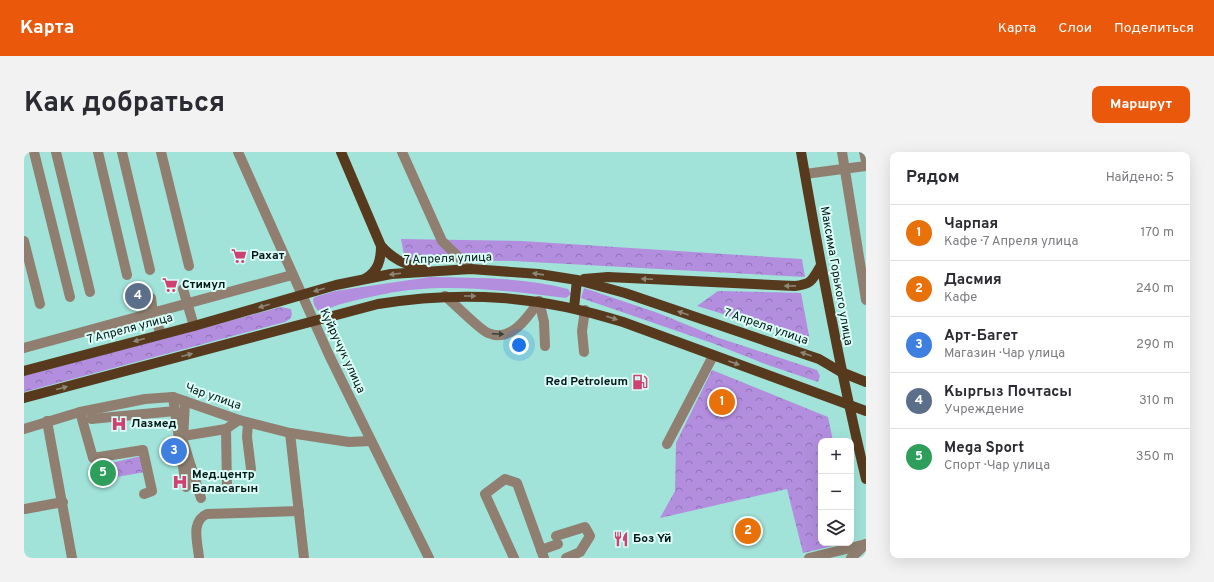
<!DOCTYPE html>
<html lang="ru">
<head>
<meta charset="utf-8">
<style>
  :root { --surface:#fff; --page:#f2f2f3; --text:#2b2b33; --muted:#7c7c81; --line:#e1e1e2; --accent:#ea580c }
  body { margin:0; font-family:Overpass,sans-serif; background:var(--page); color:var(--text) }
  .controls { position:absolute; right:12px; bottom:12px; display:grid; overflow:hidden; border-radius:8px; box-shadow:0 4px 16px #0002 }
  .controls button { width:36px; height:36px; display:grid; place-items:center; padding:0; border:0; border-bottom:1px solid var(--line); background:var(--surface); color:var(--text); font:20px sans-serif }
  .you { position:absolute; left:495px; top:193px; width:14px; height:14px; margin:-10px; border:3px solid #fff; border-radius:50%; background:#1a73e8; box-shadow:0 0 0 6px #1a73e833 }
  .badge { display:grid; place-items:center; width:26px; height:26px; border-radius:50%; background:var(--accent); color:#fff; font-size:13px; font-weight:700 }
  .pin { position:absolute; translate:-50% -50%; border:2px solid #fff; box-shadow:0 1px 4px #0006 }
  .list { margin:0; padding:0; list-style:none }
  h2 { display:flex; justify-content:space-between; align-items:center; height:52px; margin:0; padding:0 16px; font-size:17px }
  h2 small { font-size:13px; font-weight:400; color:var(--muted) }
  .list li { display:grid; grid-template-columns:26px 1fr auto; gap:12px; align-items:center; box-sizing:border-box; height:56px; padding:0 16px; border-top:1px solid var(--line) }
  .list b { display:block; font-size:15px; white-space:nowrap }
  .list p { margin:0; font-size:13px; white-space:nowrap; color:var(--muted) }
  .list em { font-size:13px; font-style:normal; color:var(--muted) }
  .icon { flex:none; width:22px; height:22px; fill:none; stroke:currentColor; stroke-width:2; stroke-linecap:round; stroke-linejoin:round }
  .map { position:relative; flex:none; width:842px; height:406px; overflow:hidden; border-radius:8px }
  header { display:flex; align-items:center; gap:24px; box-sizing:border-box; height:56px; padding:0 20px; background:var(--accent); color:#fff }
  header strong { font-size:19px }
  nav { display:flex; gap:22px; margin-inline-start:auto; font-size:14px }
  .intro { display:flex; align-items:center; justify-content:space-between; box-sizing:border-box; height:96px; padding:0 24px }
  h1 { margin:0; font-size:28px }
  .button { padding:10px 18px; border-radius:8px; background:var(--accent); color:#fff; font-size:14px; font-weight:700 }
  main { display:flex; gap:24px; padding:0 24px }
  aside { flex:1; background:var(--surface); border-radius:8px; box-shadow:0 4px 16px #0002 }
  .map>svg:first-child { display:block }
</style>
</head>
<body>
<header>
<strong>Карта</strong>
<nav><a>Карта</a><a>Слои</a><a>Поделиться</a></nav>
</header>
<div class="intro"><h1>Как добраться</h1><a class="button">Маршрут</a></div>
<main>
<div class="map">
<svg width="842" height="406" viewBox="0 0 842 406">
  <defs>
    <pattern id="forest-crowns" width="20" height="18" patternUnits="userSpaceOnUse"><rect width="20" height="18" fill="#b38edf"/><path d="M2 6a3 3 0 1 1 6 0M12 15a3 3 0 1 1 6 0" fill="none" stroke="#8f73b4"/></pattern>
  </defs>
  <rect width="100%" height="100%" fill="#a1e3d9"/>
  <path fill="#b38edf" d="M406,125c46,1 94,0 138,12l3,5 -5,4c-51,-6 -105,-14 -157,-8 -23,3 -46,8 -68,14 -8,2 -15,7 -23,7l-4,-6 -1,-6 2,-2 20,-6z"/>
  <g fill="url(#forest-crowns)">
    <polygon points="377,87 498,89 778,107 781,125 489,109 381,108"/>
    <polygon points="560,136 634,161 695,186 793,218 796,224 794,230 744,213 688,191 557,146"/>
    <polygon points="694,139 777,141 786,189 673,154"/>
    <polygon points="257,155 267,157 268,163 266,167 261,170 0,240 0,224"/>
    <polygon points="688,218 804,265 809,289 797,289 797,391 821,391 779,401 763,337 636,366 651,339 652,291"/>
    <polygon points="117,304 121,320 87,326 83,312"/>
  </g>
  <g fill="none" stroke-linecap="round" stroke-linejoin="round">
    <g stroke="#907f70" stroke-width="10">
      <polyline points="10,0 46,145"/>
      <polyline points="32,0 66,140"/>
      <polyline points="74,0 103,123"/>
      <polyline points="98,0 126,118"/>
      <polyline points="137,0 165,114"/>
      <polyline points="214,0 305,203 405,406"/>
      <polyline points="378,0 418,89 447,117"/>
      <polyline points="818,0 842,148"/>
      <polyline points="840,0 842,9"/>
      <polyline points="781,22 842,14"/>
      <polyline points="0,89 16,152"/>
      <polyline points="159,137 170,174"/>
      <path d="M421,144c10,8 35,34 43,37 23,10 40,-16 51,-32"/>
      <polyline points="127,146 129,161 137,182"/>
      <polyline points="515,149 520,170 521,194"/>
      <polyline points="0,196 268,123"/>
      <polyline points="560,200 558,179 561,158"/>
      <polyline points="149,245 162,335"/>
      <polyline points="161,249 159,289 177,346"/>
      <polyline points="56,260 69,306 119,298 128,339 120,342"/>
      <polyline points="67,267 151,259"/>
      <polyline points="23,269 48,406"/>
      <polyline points="224,271 223,285 227,317"/>
      <polyline points="0,277 56,260 121,247 149,245 215,268 266,281 325,290 347,289"/>
      <polyline points="202,277 203,336"/>
      <polyline points="266,281 280,406"/>
      <polyline points="159,284 202,277 215,268"/>
      <polyline points="643,292 689,204"/>
      <polyline points="1,357 39,350"/>
      <polyline points="532,384 561,375 566,384 556,400 542,406"/>
      <polyline points="517,398 534,392"/>
      <path d="M175,406c-1,-15 -9,-37 8,-44l92,-3"/>
      <polyline points="490,406 461,342 481,327 493,331 520,406"/>
      <polyline points="785,406 842,392"/>
      <polyline points="827,406 842,392"/>
    </g>
    <g stroke="#573a1e" stroke-width="10">
      <path d="M317,0l40,94c12,13 23,19 41,21"/>
      <path d="M777,0c19,110 39,219 65,327"/>
      <path d="M342,126c12,-7 15,-18 15,-32"/>
      <path d="M560,127l24,-2 187,9c16,-2 17,-5 25,-19"/>
      <polyline points="550,156 553,128"/>
      <polyline points="0,219 170,174 312,133 367,122 447,117 515,122 553,128 601,141 795,207 817,220 842,230"/>
      <path d="M0,246l354,-94c87,-14 162,-8 245,18l243,89"/>
    </g>
  </g>
  <defs><path id="oneway-solid" d="M-6-.8H1V-3.2L6.5 0L1 3.2V.8H-6Z"/></defs>
  <g fill="#8c8875">
    <use href="#oneway-solid" transform="translate(371 122) rotate(173)"/>
    <use href="#oneway-solid" transform="translate(514 122) rotate(-172)"/>
    <use href="#oneway-solid" transform="translate(623 127) rotate(-177)"/>
    <use href="#oneway-solid" transform="translate(766 134) rotate(179)"/>
    <use href="#oneway-solid" transform="translate(295 138) rotate(164)"/>
    <use href="#oneway-solid" transform="translate(446 144)"/>
    <use href="#oneway-solid" transform="translate(240 154) rotate(164)"/>
    <use href="#oneway-solid" transform="translate(659 161) rotate(-161)"/>
    <use href="#oneway-solid" transform="translate(588 166) rotate(17)"/>
    <use href="#oneway-solid" transform="translate(115 188) rotate(165)"/>
    <use href="#oneway-solid" transform="translate(782 202) rotate(-161)"/>
    <use href="#oneway-solid" transform="translate(163 203) rotate(-15)"/>
    <use href="#oneway-solid" transform="translate(710 211) rotate(20)"/>
    <use href="#oneway-solid" transform="translate(38 236) rotate(-15)"/>
  </g>
  <use fill="#3a423a" href="#oneway-solid" transform="translate(474 182) rotate(2)"/>
  <defs>
    <symbol id="supermarket-bare" viewBox="-9 -9 18 18"><path d="M-6-5.5h2.5l.6 2H6L4.5 2H-2.5L-4.4-4H-6ZM-1.5 3.2a1.3 1.3 0 1 0 .1 0ZM3 3.2a1.3 1.3 0 1 0 .1 0Z" fill="#ce4170" stroke="#dcfdf7" stroke-width="2.5" paint-order="stroke"/></symbol>
    <symbol id="fuel-bare" viewBox="-9 -9 18 18"><path d="M-5.5-6h7V0h2V4h1.3V-2.5L3-4.5l.8-.8L6-3V5H2.5V1h-1V6h-7ZM-4.2-4.7v3.2H.2V-4.7Z" fill="#ce4170" stroke="#dcfdf7" stroke-width="2.5" paint-order="stroke"/></symbol>
    <symbol id="hospital-bare" viewBox="-9 -9 18 18"><path d="M-5-5h3v3.5h4V-5h3V5h-3V1.5h-4V5h-3Z" fill="#ce4170" stroke="#dcfdf7" stroke-width="2.5" paint-order="stroke"/></symbol>
    <symbol id="restaurant-bare" viewBox="-9 -9 18 18"><path d="M-5-6h1v4h1v-4h1v4h1v-4h1v5L-1.5 .5V6h-2V.5L-5-1ZM5-6V6H3V1.5H1.5Q1.5-4 5-6Z" fill="#ce4170" stroke="#dcfdf7" stroke-width="2.5" paint-order="stroke"/></symbol>
  </defs>
  <g fill-rule="evenodd">
    <use href="#supermarket-bare" x="204" y="93" width="22" height="22"/>
    <use href="#supermarket-bare" x="135" y="122" width="22" height="22"/>
    <use href="#fuel-bare" x="605" y="219" width="22" height="22"/>
    <use href="#hospital-bare" x="84" y="261" width="22" height="22"/>
    <use href="#hospital-bare" x="145" y="319" width="22" height="22"/>
    <use href="#restaurant-bare" x="586" y="376" width="22" height="22"/>
  </g>
  <g text-anchor="middle" dominant-baseline="central" stroke-width="4" stroke-linejoin="round" paint-order="stroke">
    <g font-size="12" font-weight="bold" fill="#001916" stroke="#dcfdf7" text-anchor="start">
      <text x="227" y="104">Рахат</text>
      <text x="158" y="133">Стимул</text>
      <text x="604" y="230" text-anchor="end">Red Petroleum</text>
      <text x="107" y="272">Лазмед</text>
      <text x="168" y="323">Мед.центр<tspan x="168" dy="14">Баласагын</tspan></text>
      <text x="609" y="387">Боз Үй</text>
    </g>
    <g font-size="12" fill="#001916" stroke="#dcfdf7">
      <text transform="translate(424 107) rotate(-2)">7 Апреля улица</text>
      <text transform="translate(812 124) rotate(80)">Максима Горького улица</text>
      <text transform="translate(742 175) rotate(19)">7 Апреля улица</text>
      <text transform="translate(106 177) rotate(-15)">7 Апреля улица</text>
      <text transform="translate(318 199) rotate(65)">Куйручук улица</text>
      <text transform="translate(189 245) rotate(19)">Чар улица</text>
    </g>
  </g>
</svg>
<div class="controls">
<button>+</button>
<button>−</button>
<button><svg class="icon" aria-label="layers" viewBox="0 0 24 24"><path d="M12 4l9 5-9 5-9-5zM3 14l9 5 9-5"/></svg></button>
</div>
<div class="you"></div>
<div class="pin badge" style="left:698px;top:250px;background:#e8710a">1</div>
<div class="pin badge" style="left:724px;top:379px;background:#e8710a">2</div>
<div class="pin badge" style="left:150px;top:299px;background:#3f7fe0">3</div>
<div class="pin badge" style="left:114px;top:144px;background:#5c6f8a">4</div>
<div class="pin badge" style="left:79px;top:321px;background:#2e9e5b">5</div>
</div>
<aside>
<h2>Рядом<small>Найдено: 5</small></h2>
<ul class="list">
<li><span class="badge" style="background:#e8710a">1</span><div><b>Чарпая</b><p>Кафе · 7 Апреля улица</p></div><em>170 m</em></li>
<li><span class="badge" style="background:#e8710a">2</span><div><b>Дасмия</b><p>Кафе</p></div><em>240 m</em></li>
<li><span class="badge" style="background:#3f7fe0">3</span><div><b>Арт-Багет</b><p>Магазин · Чар улица</p></div><em>290 m</em></li>
<li><span class="badge" style="background:#5c6f8a">4</span><div><b>Кыргыз Почтасы</b><p>Учреждение</p></div><em>310 m</em></li>
<li><span class="badge" style="background:#2e9e5b">5</span><div><b>Mega Sport</b><p>Спорт · Чар улица</p></div><em>350 m</em></li>
</ul>
</aside>
</main>
</body>
</html>
